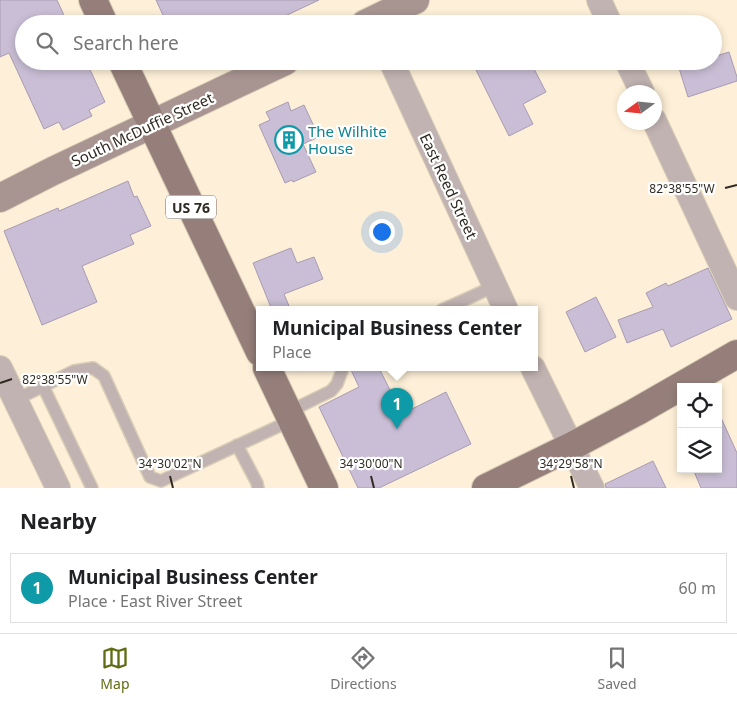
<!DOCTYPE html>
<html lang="en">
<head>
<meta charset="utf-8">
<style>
  :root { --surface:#fff; --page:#f6f6f6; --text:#202124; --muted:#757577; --line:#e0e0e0; --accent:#616c12 }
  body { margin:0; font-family:"Noto Sans",sans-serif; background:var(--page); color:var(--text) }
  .controls { position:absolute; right:15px; bottom:15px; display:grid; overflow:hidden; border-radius:0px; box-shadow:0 2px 8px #0003 }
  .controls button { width:45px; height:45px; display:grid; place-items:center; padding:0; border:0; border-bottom:1px solid var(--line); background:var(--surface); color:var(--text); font:25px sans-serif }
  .compass { position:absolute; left:617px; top:85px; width:45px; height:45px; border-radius:50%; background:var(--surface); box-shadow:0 2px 8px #0003; rotate:255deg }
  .you { position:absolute; left:381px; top:231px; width:18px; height:18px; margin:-12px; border:4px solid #fff; border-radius:50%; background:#1a73e8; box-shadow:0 0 0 8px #1a73e833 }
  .badge { display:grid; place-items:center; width:32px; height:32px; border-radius:50%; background:var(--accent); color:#fff; font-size:16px; font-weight:700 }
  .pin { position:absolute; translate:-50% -41px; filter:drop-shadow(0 1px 2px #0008) }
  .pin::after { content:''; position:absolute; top:26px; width:18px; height:15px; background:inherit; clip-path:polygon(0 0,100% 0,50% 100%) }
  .popup { position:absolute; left:256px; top:306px; width:282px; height:65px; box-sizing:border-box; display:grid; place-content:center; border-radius:0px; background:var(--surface); filter:drop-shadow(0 1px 4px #0005); font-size:16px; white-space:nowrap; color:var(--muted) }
  .popup b { font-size:19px; color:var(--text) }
  .popup::after { content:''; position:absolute; left:50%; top:100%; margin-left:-10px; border:10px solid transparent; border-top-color:var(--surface) }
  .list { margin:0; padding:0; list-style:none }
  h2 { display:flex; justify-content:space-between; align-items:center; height:65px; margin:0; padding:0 20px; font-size:21px }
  h2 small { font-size:16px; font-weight:400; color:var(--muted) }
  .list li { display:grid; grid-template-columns:32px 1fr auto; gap:15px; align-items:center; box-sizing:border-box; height:70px; margin:0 10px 10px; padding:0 10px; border:1px solid var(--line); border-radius:0px }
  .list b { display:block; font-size:19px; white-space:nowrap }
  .list p { margin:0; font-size:16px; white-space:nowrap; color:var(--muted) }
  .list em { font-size:16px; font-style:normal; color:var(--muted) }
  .icon { flex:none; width:28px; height:28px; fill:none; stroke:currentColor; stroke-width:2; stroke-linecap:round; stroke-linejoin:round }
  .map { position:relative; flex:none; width:737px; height:488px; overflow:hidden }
  .search { position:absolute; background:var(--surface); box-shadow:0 2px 8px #0003; left:15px; right:15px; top:15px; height:55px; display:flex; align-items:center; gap:12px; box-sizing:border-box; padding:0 18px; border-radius:28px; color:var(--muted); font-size:19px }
  .sheet { height:145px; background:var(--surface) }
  nav { display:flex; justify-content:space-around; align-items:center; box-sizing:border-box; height:70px; border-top:1px solid var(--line); background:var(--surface); font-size:14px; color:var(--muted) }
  nav a { display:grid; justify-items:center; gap:2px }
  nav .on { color:var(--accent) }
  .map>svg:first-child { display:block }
</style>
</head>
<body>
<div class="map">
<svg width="737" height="488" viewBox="0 0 737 488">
  <rect width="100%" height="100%" fill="#fef0d8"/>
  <g fill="#c9bed5" stroke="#a79cb2">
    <polygon points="0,0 57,0 68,24 24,24 24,61 86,61 105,102 89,110 92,116 63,130 59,122 44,129 9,53 0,57"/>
    <polygon points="156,0 319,0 268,24 167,24"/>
    <polygon points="729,52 737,77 737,81 688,97 679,68 701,61 713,61 713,57"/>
    <polygon points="488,61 530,61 546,92 523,104 533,124 509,136 475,68"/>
    <polygon points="288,102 291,111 304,105 319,137 303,144 316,172 293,182 292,180 285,183 259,125 270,120 266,112"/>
    <polygon points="128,181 134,197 137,196 151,226 130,235 134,244 82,266 97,302 42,325 4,231 58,208 59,211"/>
    <polygon points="291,248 297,263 314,257 323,279 284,294 289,306 279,310 272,310 253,263"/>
    <polygon points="708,268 732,319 671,347 663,329 627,343 618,320 653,307 646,293 666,283 668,286"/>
    <polygon points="596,297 616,337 585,352 566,312"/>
    <polygon points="350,368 379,368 402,414 446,392 471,444 379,488 358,488 319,407 359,387"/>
    <polygon points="718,411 737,453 737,488 701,488 693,469 718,469"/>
    <polygon points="653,461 666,488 606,488 605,484"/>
  </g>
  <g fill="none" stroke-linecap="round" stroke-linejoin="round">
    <defs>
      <g id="lane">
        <polyline points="442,310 495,286"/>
        <polyline points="43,386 92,488"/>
        <polyline points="15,400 74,371 93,368 104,376 150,477 161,481 292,420"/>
        <polyline points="288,412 331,391 337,384 343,368"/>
        <polyline points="237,445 257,483 258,488"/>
      </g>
      <g id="street">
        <polyline points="599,0 610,24"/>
        <polyline points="391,61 506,310"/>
        <polyline points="627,61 642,92"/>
        <polyline points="654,120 737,298"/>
        <polyline points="0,368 58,488"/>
        <polyline points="533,368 592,488"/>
      </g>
      <g id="secondary">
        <polyline points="365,24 415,0"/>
        <polyline points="0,198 53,171 285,61"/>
      </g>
      <g id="primary">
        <polyline points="93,0 104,24"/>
        <polyline points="122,61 260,352"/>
        <polyline points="267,368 324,488"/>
        <polyline points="486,488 572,446 636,412 737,354"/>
      </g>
    </defs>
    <use href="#lane" stroke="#d9cdb7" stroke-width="14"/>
    <use href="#street" stroke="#d9cdb7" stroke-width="26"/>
    <use href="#secondary" stroke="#d9cdb7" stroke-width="30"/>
    <use href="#primary" stroke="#d9cdb7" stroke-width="30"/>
    <use href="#lane" stroke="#c1b3b1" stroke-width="11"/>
    <use href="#street" stroke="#c1b3b1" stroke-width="24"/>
    <use href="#secondary" stroke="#a89591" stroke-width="28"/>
    <use href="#primary" stroke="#967f7b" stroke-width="28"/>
  </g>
  <path fill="none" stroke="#302b22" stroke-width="2" d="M725,188l12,-3M0,383l12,-4M170,476l3,12M371,476l3,12M571,476l3,12"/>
  <defs>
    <symbol id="building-ring" viewBox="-11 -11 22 22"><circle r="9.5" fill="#fff" stroke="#0f9aa8" stroke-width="1.5"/><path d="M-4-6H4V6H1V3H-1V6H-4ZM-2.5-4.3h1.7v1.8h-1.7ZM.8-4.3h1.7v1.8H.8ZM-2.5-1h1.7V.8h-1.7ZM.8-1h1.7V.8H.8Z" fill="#0f9aa8"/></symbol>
  </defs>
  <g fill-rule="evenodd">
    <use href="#building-ring" x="273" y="124" width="32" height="32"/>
  </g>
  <g text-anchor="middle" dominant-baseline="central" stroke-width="4.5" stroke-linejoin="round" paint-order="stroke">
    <rect fill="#fff" stroke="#6e6b64" stroke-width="1" x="166" y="195.5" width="50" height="23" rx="4"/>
    <g font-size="14" font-weight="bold" fill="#302b22">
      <text x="191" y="207">US 76</text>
    </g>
    <g font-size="15" fill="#302b22" stroke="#fff">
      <text transform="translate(142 129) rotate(-25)">South McDuffie Street</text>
      <text transform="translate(449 186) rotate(65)">East Reed Street</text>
    </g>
    <g font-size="15" fill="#0d838f" stroke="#fff" text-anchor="start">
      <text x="308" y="131">The Wilhite<tspan x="308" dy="17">House</tspan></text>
    </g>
  </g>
  <g font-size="12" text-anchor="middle" fill="#302b22" stroke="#fff" stroke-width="4.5" stroke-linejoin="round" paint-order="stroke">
    <text x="682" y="193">82°38'55"W</text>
    <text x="55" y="384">82°38'55"W</text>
    <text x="170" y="468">34°30'02"N</text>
    <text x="371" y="468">34°30'00"N</text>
    <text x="571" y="468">34°29'58"N</text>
  </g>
</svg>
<div class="controls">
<button><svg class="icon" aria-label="locate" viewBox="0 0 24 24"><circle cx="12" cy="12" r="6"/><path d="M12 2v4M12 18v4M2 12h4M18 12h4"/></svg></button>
<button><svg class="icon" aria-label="layers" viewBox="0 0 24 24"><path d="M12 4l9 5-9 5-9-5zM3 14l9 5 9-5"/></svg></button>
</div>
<svg class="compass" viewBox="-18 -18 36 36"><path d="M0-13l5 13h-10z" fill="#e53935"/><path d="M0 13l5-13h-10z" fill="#757577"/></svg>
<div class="you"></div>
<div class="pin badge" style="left:397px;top:429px;background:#0f9aa8">1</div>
<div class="popup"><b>Municipal Business Center</b>Place</div>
<div class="search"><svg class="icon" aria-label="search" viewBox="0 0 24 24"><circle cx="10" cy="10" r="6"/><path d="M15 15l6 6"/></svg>Search here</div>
</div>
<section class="sheet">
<h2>Nearby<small></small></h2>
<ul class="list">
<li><span class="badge" style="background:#0f9aa8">1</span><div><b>Municipal Business Center</b><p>Place · East River Street</p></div><em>60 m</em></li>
</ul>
</section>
<nav>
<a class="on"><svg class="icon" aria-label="map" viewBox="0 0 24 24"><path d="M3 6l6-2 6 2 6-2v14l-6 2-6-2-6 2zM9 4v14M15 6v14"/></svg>Map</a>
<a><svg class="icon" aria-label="directions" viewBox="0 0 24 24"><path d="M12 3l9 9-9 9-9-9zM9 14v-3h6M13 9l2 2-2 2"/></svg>Directions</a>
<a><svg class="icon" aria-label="saved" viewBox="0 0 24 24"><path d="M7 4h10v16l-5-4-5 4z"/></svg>Saved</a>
</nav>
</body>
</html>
